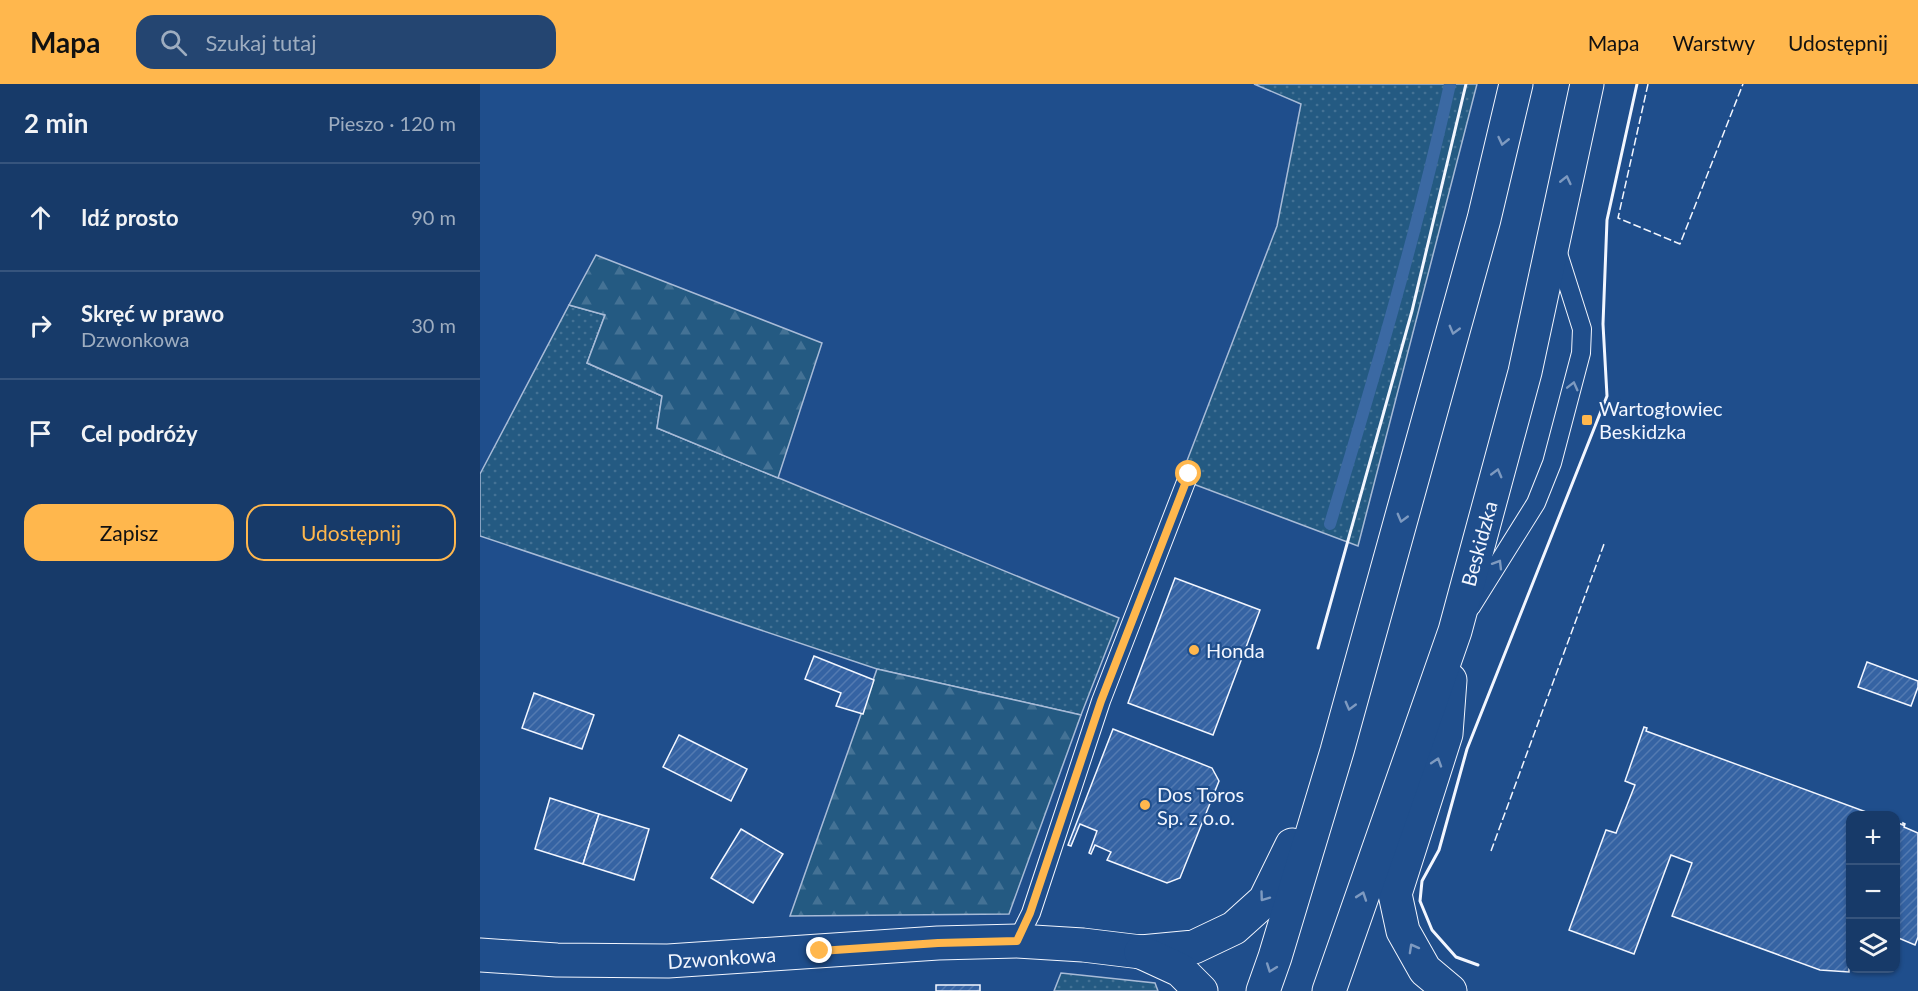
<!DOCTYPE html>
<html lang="pl">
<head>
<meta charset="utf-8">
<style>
  :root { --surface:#173a69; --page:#244571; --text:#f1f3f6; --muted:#9eadc0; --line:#36547d; --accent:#ffb74d }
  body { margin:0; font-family:Lato,sans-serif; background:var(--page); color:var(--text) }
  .controls { position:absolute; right:18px; bottom:18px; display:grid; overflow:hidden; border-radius:12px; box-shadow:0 2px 4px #0004 }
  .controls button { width:54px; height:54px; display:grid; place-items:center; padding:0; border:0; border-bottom:2px solid var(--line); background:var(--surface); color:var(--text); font:30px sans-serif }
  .stop { position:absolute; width:18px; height:18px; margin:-14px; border:4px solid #ffb74d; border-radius:50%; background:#fff }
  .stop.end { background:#ffb74d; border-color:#fff; box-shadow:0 2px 6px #0008 }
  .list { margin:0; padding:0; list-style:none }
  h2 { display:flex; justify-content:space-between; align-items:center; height:78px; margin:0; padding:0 24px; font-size:26px }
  h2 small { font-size:20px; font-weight:400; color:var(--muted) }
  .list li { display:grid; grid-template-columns:39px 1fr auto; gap:18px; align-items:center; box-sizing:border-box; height:108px; padding:0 24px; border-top:2px solid var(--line) }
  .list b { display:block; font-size:22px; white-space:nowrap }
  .list p { margin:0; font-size:20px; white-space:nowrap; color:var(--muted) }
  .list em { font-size:20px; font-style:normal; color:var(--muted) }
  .actions { display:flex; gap:12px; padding:18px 24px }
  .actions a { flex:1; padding:14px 0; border:2px solid var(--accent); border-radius:18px; text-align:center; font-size:21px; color:var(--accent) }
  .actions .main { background:var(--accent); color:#111 }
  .icon { flex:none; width:33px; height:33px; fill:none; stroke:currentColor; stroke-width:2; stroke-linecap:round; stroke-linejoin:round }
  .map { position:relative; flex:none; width:1438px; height:907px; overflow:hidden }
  header { display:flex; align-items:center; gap:36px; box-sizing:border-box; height:84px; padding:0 30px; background:var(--accent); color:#111 }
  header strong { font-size:28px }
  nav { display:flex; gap:33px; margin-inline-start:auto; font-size:21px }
  .search { width:420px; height:54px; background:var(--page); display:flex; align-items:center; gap:15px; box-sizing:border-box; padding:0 21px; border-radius:18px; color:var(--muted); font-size:22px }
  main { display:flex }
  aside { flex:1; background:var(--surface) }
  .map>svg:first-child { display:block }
</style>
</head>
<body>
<header>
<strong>Mapa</strong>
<div class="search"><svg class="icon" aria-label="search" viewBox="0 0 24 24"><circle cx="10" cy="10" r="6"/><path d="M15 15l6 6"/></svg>Szukaj tutaj</div>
<nav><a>Mapa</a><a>Warstwy</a><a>Udostępnij</a></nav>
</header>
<main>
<aside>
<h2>2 min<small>Pieszo · 120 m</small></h2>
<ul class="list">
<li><svg class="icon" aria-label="ahead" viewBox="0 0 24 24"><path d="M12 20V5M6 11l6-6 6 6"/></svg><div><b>Idź prosto</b></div><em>90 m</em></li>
<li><svg class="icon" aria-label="right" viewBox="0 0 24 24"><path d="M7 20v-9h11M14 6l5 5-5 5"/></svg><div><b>Skręć w prawo</b><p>Dzwonkowa</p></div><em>30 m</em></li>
<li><svg class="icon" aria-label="arrive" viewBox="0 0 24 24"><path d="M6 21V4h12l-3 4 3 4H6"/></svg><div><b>Cel podróży</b></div></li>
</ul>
<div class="actions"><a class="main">Zapisz</a><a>Udostępnij</a></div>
</aside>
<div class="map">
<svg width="1438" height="907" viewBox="0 0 1438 907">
  <defs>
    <pattern id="grass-dots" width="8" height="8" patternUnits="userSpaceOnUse" patternTransform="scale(1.5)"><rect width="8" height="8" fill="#245a82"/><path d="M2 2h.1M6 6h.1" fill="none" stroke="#447295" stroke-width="1.8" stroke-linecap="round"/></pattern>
    <pattern id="forest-firs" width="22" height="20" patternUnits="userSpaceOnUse" patternTransform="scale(1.5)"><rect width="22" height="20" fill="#245a82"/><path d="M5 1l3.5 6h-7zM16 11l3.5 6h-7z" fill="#447295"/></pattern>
    <pattern id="building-hatch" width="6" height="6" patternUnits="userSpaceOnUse" patternTransform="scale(1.5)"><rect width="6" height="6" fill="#3563a3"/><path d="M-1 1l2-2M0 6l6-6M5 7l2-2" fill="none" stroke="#537ab1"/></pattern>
  </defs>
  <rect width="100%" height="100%" fill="#1f4e8c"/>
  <g fill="url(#grass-dots)" stroke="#a8bbd7" stroke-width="1.5">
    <polygon points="774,0 997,0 878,462 700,395 797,142 821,20"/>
    <polygon points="89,221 125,231 107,279 182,312 177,344 639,534 601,631 397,585 0,452 0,390"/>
    <polygon points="581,889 675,899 678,907 574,907"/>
  </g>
  <g fill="url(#forest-firs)" stroke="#a8bbd7" stroke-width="1.5">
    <polygon points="116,171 342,259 298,394 177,344 182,312 107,279 125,231 89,221"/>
    <polygon points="397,585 601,631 529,830 310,832"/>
  </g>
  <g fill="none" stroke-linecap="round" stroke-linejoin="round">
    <path stroke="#3b69a3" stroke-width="12" d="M850,440c44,-146 87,-292 120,-440"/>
  </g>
  <g fill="url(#building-hatch)" stroke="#f2f6ff" stroke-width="1.5">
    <polygon points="695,494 780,526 733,651 648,619"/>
    <polygon points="334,572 394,596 383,630 356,622 361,609 325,595"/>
    <polygon points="1387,578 1438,597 1438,603 1431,622 1378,603"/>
    <polygon points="54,609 114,631 102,665 42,644"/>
    <polygon points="1164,643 1167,644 1166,647 1397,732 1370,732 1369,888 1340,886 1192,832 1212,779 1191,771 1154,870 1089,846 1126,746 1136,749 1155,701 1145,697"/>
    <polygon points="633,645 732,684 739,697 700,794 687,799 627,776 631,768 615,761 611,770 609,769 617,747 600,740 591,762 588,761"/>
    <polygon points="199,651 267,685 251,717 183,683"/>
    <polygon points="70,714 119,730 103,780 55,765"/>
    <polygon points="119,730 169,745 154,796 103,780"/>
    <polygon points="1416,738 1423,741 1423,739 1425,740 1424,743 1438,749 1438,853 1435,861 1416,853"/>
    <polygon points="261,745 303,770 273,819 231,794"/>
    <rect x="456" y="901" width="44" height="6"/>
  </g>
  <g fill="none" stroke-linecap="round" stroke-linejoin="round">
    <defs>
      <g id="service">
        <polyline points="991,523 1056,419 1072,379 1101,269 1102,245 1076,163"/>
        <polyline points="537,857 551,829 621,617 709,390"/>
      </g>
      <g id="minor">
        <path id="s1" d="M0,871l77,5 111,1 270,-18 79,-2 66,4 58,7"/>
      </g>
      <g id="trunk">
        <polyline points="970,596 966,650 915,810 923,847 945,886 970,907"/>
        <polyline points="661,868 714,863 754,844 785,816 812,761"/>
        <polyline points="661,868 700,886 721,907"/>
        <polyline points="783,907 795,873 857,667 1004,135 1036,0"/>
        <path id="s2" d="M849,907l126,-360 70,-259 62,-288"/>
      </g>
    </defs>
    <use href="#service" stroke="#f2f6ff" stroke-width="20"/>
    <use href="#minor" stroke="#f2f6ff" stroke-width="35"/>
    <use href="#trunk" stroke="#f2f6ff" stroke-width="35"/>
    <use href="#service" stroke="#1f4e8c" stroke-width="18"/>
    <use href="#minor" stroke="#1f4e8c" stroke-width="33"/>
    <use href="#trunk" stroke="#1f4e8c" stroke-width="33"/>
    <g stroke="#f2f6ff" stroke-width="1.5" stroke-dasharray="8 3" stroke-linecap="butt">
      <polyline points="1168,0 1138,134 1200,160 1263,0"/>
      <polyline points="1011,767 1124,460"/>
    </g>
    <g stroke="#f2f6ff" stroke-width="3">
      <polyline points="838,564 932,227 986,0"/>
      <polyline points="998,881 976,873 952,846 940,817 942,797 959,766 987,665 1127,312 1123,240 1127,136 1157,0"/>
    </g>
  </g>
  <defs><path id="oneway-chevron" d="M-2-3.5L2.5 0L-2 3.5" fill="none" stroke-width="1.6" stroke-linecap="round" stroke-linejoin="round" transform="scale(1.5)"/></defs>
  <g stroke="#7e9ac0">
    <use href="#oneway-chevron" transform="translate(1023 57) rotate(103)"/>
    <use href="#oneway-chevron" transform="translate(1086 96) rotate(-77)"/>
    <use href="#oneway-chevron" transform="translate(974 246) rotate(105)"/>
    <use href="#oneway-chevron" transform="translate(1093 302) rotate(-76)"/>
    <use href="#oneway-chevron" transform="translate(1017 389) rotate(-75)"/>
    <use href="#oneway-chevron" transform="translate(922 434) rotate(105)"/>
    <use href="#oneway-chevron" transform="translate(1018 480) rotate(-59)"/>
    <use href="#oneway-chevron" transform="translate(870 622) rotate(105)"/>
    <use href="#oneway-chevron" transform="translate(957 678) rotate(-72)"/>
    <use href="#oneway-chevron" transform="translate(882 812) rotate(-71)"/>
    <use href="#oneway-chevron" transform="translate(784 813) rotate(126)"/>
    <use href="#oneway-chevron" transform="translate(933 864) rotate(-119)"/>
    <use href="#oneway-chevron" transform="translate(791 884) rotate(110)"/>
  </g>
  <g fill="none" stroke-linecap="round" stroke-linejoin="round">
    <polyline stroke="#ffb74d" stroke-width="8" points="340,867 458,859 537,857 550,829 621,617 709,390"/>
  </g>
  <g fill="#ffb74d" stroke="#1f4e8c" stroke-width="2">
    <rect x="1101" y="330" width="12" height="12" rx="3"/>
    <circle cx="714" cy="566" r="6"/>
    <circle cx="665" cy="721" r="6"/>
  </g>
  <g text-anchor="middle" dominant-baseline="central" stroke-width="4.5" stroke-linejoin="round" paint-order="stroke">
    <g font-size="20" fill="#f2f6ff" stroke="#1f4e8c" text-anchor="start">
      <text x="1119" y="324">Wartogłowiec<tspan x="1119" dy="23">Beskidzka</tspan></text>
      <text x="726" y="566">Honda</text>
      <text x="677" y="710">Dos Toros<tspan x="677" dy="23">Sp. z o.o.</tspan></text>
    </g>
    <g font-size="20" fill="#f2f6ff" stroke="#1f4e8c">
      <text stroke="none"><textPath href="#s2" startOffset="472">Beskidzka</textPath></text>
      <text stroke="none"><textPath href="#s1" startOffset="242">Dzwonkowa</textPath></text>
    </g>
  </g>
</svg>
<div class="controls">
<button>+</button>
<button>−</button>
<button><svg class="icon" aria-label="layers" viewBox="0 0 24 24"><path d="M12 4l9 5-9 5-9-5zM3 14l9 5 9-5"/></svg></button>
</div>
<div class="stop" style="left:709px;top:390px"></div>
<div class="stop end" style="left:340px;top:867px"></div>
</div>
</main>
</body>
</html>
